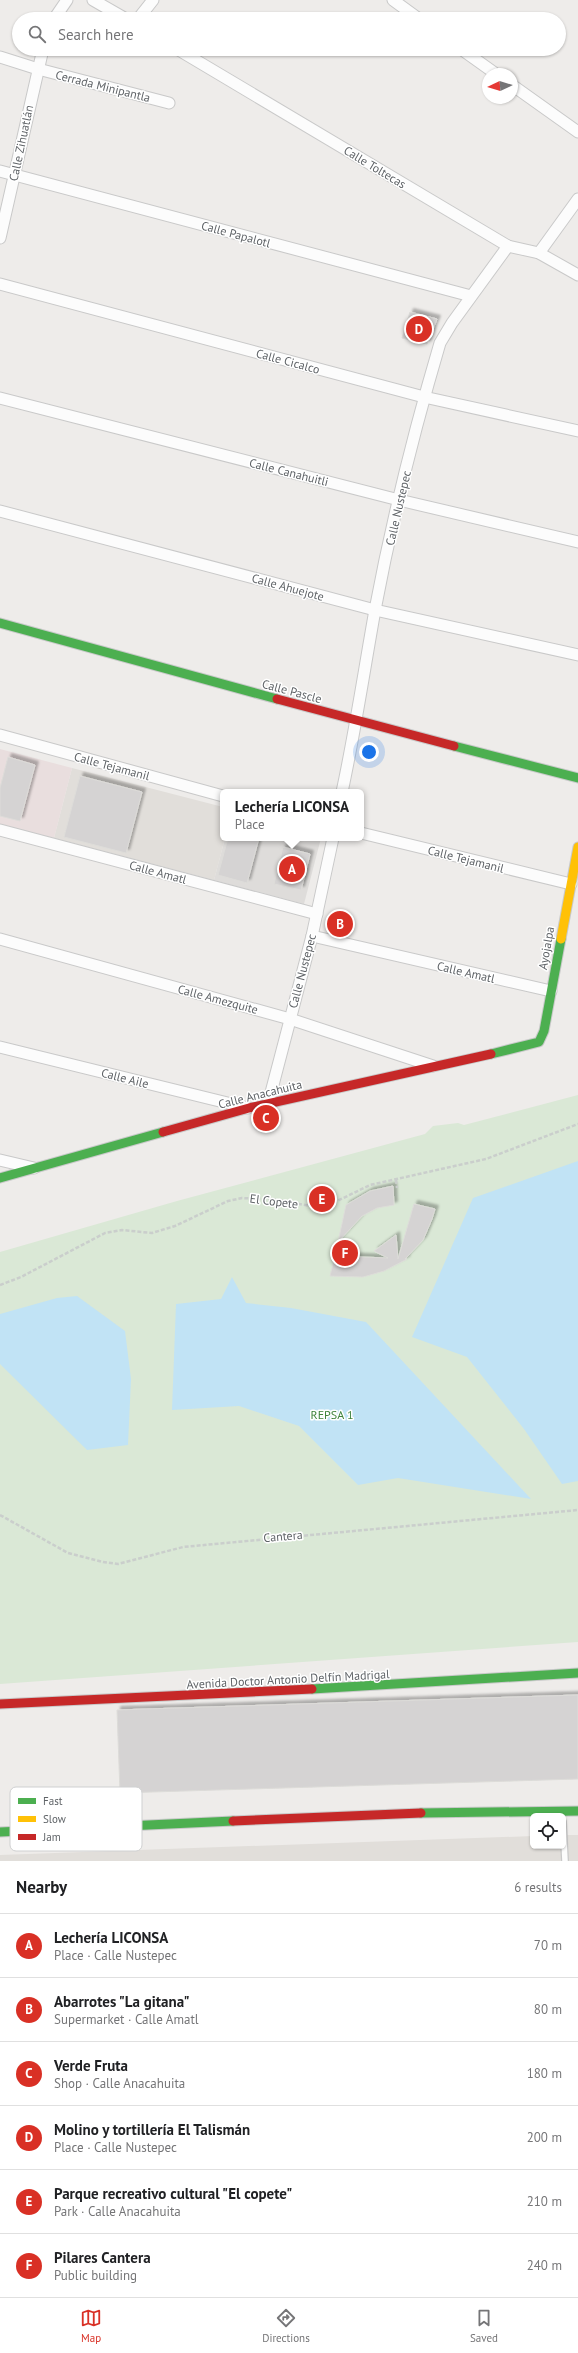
<!DOCTYPE html>
<html lang="en">
<head>
<meta charset="utf-8">
<style>
  :root { --surface:#fff; --page:#f6f6f6; --text:#202124; --muted:#757577; --line:#e0e0e0; --accent:#d93025 }
  body { margin:0; font-family:"PT Sans",sans-serif; background:var(--page); color:var(--text) }
  .controls { position:absolute; right:12px; bottom:12px; display:grid; overflow:hidden; border-radius:6px; box-shadow:0 1px 3px #0004 }
  .controls button { width:36px; height:36px; display:grid; place-items:center; padding:0; border:0; border-bottom:1px solid var(--line); background:var(--surface); color:var(--text); font:20px sans-serif }
  .compass { position:absolute; left:482px; top:68px; width:36px; height:36px; border-radius:50%; background:var(--surface); box-shadow:0 1px 3px #0004; rotate:266deg }
  .you { position:absolute; left:369px; top:752px; width:14px; height:14px; margin:-10px; border:3px solid #fff; border-radius:50%; background:#1a73e8; box-shadow:0 0 0 6px #1a73e833 }
  .badge { display:grid; place-items:center; width:26px; height:26px; border-radius:50%; background:var(--accent); color:#fff; font-size:13px; font-weight:700 }
  .pin { position:absolute; translate:-50% -50%; border:2px solid #fff; box-shadow:0 1px 4px #0006 }
  .popup { position:absolute; left:220px; top:789px; width:144px; height:52px; box-sizing:border-box; display:grid; place-content:center; border-radius:6px; background:var(--surface); filter:drop-shadow(0 1px 3px #0005); font-size:13px; white-space:nowrap; color:var(--muted) }
  .popup b { font-size:15px; color:var(--text) }
  .popup::after { content:''; position:absolute; left:50%; top:100%; margin-left:-8px; border:8px solid transparent; border-top-color:var(--surface) }
  .list { margin:0; padding:0; list-style:none }
  h2 { display:flex; justify-content:space-between; align-items:center; height:52px; margin:0; padding:0 16px; font-size:17px }
  h2 small { font-size:13px; font-weight:400; color:var(--muted) }
  .list li { display:grid; grid-template-columns:26px 1fr auto; gap:12px; align-items:center; box-sizing:border-box; height:64px; padding:0 16px; border-top:1px solid var(--line) }
  .list b { display:block; font-size:15px; white-space:nowrap }
  .list p { margin:0; font-size:13px; white-space:nowrap; color:var(--muted) }
  .list em { font-size:13px; font-style:normal; color:var(--muted) }
  .icon { flex:none; width:22px; height:22px; fill:none; stroke:currentColor; stroke-width:2; stroke-linecap:round; stroke-linejoin:round }
  .map { position:relative; flex:none; width:578px; height:1861px; overflow:hidden }
  .search { position:absolute; background:var(--surface); box-shadow:0 1px 3px #0004; left:12px; right:12px; top:12px; height:44px; display:flex; align-items:center; gap:10px; box-sizing:border-box; padding:0 14px; border-radius:22px; color:var(--muted); font-size:15px }
  .sheet { height:436px; background:var(--surface) }
  nav { display:flex; justify-content:space-around; align-items:center; box-sizing:border-box; height:56px; border-top:1px solid var(--line); background:var(--surface); font-size:11px; color:var(--muted) }
  nav a { display:grid; justify-items:center; gap:2px }
  nav .on { color:var(--accent) }
  .map>svg:first-child { display:block }
</style>
</head>
<body>
<div class="map">
<svg width="578" height="1861" viewBox="0 0 578 1861">
  <defs>
    <filter id="shadow"><feDropShadow dx="3.5" dy="-3.5" stdDeviation="1" flood-color="#0004"/></filter>
  </defs>
  <rect width="100%" height="100%" fill="#eeecea"/>
  <polygon fill="#dedcda" points="225,838 321,838 304,904 214,880"/>
  <g fill="#e1deda">
    <polygon points="72,768 223,807 223,838 225,838 214,880 54,838"/>
    <polygon points="563,1835 578,1835 578,1861 0,1861 0,1855 533,1836 533,1846 563,1846"/>
  </g>
  <polygon fill="#e9dede" points="0,749 72,768 54,838 0,824"/>
  <polygon fill="#dae8d6" points="578,1095 578,1642 0,1684 0,1252 177,1201 425,1134 433,1126 458,1123 464,1125"/>
  <g fill="#c1e3f5">
    <polygon points="578,1161 578,1481 562,1484 524,1429 467,1357 412,1337 473,1198"/>
    <polygon points="232,1277 246,1303 291,1308 366,1322 531,1499 398,1478 358,1485 299,1426 239,1406 172,1410 176,1304 221,1299"/>
    <polygon points="77,1296 125,1331 131,1379 128,1445 87,1450 0,1364 0,1314 57,1298"/>
  </g>
  <g fill="#d5d3d3" stroke="#dddcd9" filter="url(#shadow)">
    <polygon points="410,312 437,319 427,344 402,338"/>
    <polygon points="8,757 35,765 20,821 0,816 0,788"/>
    <polygon points="80,776 142,792 126,853 64,837"/>
    <polygon points="228,838 259,838 247,883 218,875"/>
    <polygon points="283,847 310,854 301,890 274,884"/>
    <polygon points="393,1186 394,1205 377,1208 362,1216 338,1242 346,1205 370,1191"/>
    <polygon points="414,1204 435,1209 432,1219 423,1240 405,1259 407,1259 384,1271 363,1277 330,1276 335,1256 388,1258 374,1251 396,1235 398,1259"/>
    <polygon points="578,1695 578,1779 120,1793 117,1710"/>
  </g>
  <g fill="none" stroke-linecap="round" stroke-linejoin="round">
    <defs>
      <polyline id="lane" points="563,1822 565,1861"/>
      <g id="street">
        <polyline points="93,0 126,19"/>
        <polyline points="393,0 419,19"/>
        <polyline points="54,19 67,0"/>
        <polyline points="138,19 153,0"/>
        <polyline points="177,49 508,246 539,253 578,275"/>
        <polyline points="461,49 496,74"/>
        <polyline points="0,57 38,69 169,103"/>
        <polyline points="512,85 578,132"/>
        <polyline points="0,171 471,296"/>
        <polyline points="0,238 43,49"/>
        <polyline points="539,253 578,199"/>
        <polyline points="0,284 424,397 578,431"/>
        <polyline points="0,398 399,500 578,542"/>
        <polyline points="0,511 375,610 578,655"/>
        <polyline points="0,735 223,796"/>
        <path d="M342,792c13,-60 22,-121 33,-182 17,-90 39,-179 65,-267l12,-20 56,-77"/>
        <polyline points="0,830 317,914"/>
        <polyline points="361,833 571,884"/>
        <polyline points="312,936 551,991"/>
        <polyline points="0,939 290,1019 433,1066"/>
        <polyline points="0,1047 248,1108"/>
        <polyline points="268,1104 312,936 333,838"/>
        <polyline points="0,1160 34,1168"/>
      </g>
      <g id="fast">
        <polyline points="0,623 277,699"/>
        <polyline points="454,746 578,778"/>
        <polyline points="491,1054 539,1042 544,1031 561,939"/>
        <polyline points="0,1178 163,1132"/>
        <polyline points="312,1689 578,1673"/>
        <polyline points="421,1813 578,1811"/>
        <polyline points="0,1832 233,1821"/>
      </g>
      <polyline id="slow" points="561,939 578,847"/>
      <g id="jam">
        <polyline points="277,699 454,746"/>
        <polyline points="163,1132 249,1108 491,1054"/>
        <polyline points="0,1704 312,1689"/>
        <polyline points="233,1821 421,1813"/>
      </g>
    </defs>
    <use href="#lane" stroke="#c9c9c9" stroke-width="8"/>
    <use href="#street" stroke="#c9c9c9" stroke-width="13"/>
    <use href="#fast" stroke="#c8c9c9" stroke-width="11"/>
    <use href="#slow" stroke="#c8c9c9" stroke-width="11"/>
    <use href="#jam" stroke="#c8c9c9" stroke-width="11"/>
    <g stroke="#cacecc" stroke-width="2.5" stroke-dasharray="4 2" stroke-linecap="butt">
      <polyline points="396,1180 397,1188"/>
      <polyline points="0,1285 21,1277 105,1233 122,1230 152,1233 175,1226 228,1201 242,1198 277,1200 316,1207 327,1206 370,1185 486,1159 578,1124"/>
      <polyline points="0,1515 68,1553 103,1562 118,1564 183,1547 578,1510"/>
    </g>
    <use href="#lane" stroke="#fcfcfc" stroke-width="5.5"/>
    <use href="#street" stroke="#fcfcfc" stroke-width="11"/>
    <use href="#fast" stroke="#4caf50" stroke-width="9"/>
    <use href="#slow" stroke="#ffc107" stroke-width="9"/>
    <use href="#jam" stroke="#c62828" stroke-width="9"/>
  </g>
  <g text-anchor="middle" dominant-baseline="central" stroke-width="3" stroke-linejoin="round" paint-order="stroke">
    <g font-size="12" fill="#5f6367" stroke="#fff">
      <text transform="translate(103 86) rotate(14)">Cerrada Minipantla</text>
      <text transform="translate(21 143) rotate(-78)">Calle Zihuatlán</text>
      <text transform="translate(375 167) rotate(31)">Calle Toltecas</text>
      <text transform="translate(236 234) rotate(15)">Calle Papalotl</text>
      <text transform="translate(288 361) rotate(15)">Calle Cicalco</text>
      <text transform="translate(289 472) rotate(14)">Calle Canahuitli</text>
      <text transform="translate(398 508) rotate(-77)">Calle Nustepec</text>
      <text transform="translate(288 587) rotate(15)">Calle Ahuejote</text>
      <text transform="translate(292 691) rotate(15)">Calle Pascle</text>
      <text transform="translate(112 766) rotate(15)">Calle Tejamanil</text>
      <text transform="translate(466 859) rotate(14)">Calle Tejamanil</text>
      <text transform="translate(158 872) rotate(15)">Calle Amatl</text>
      <text transform="translate(546 948) rotate(-80)">Ayojalpa</text>
      <text transform="translate(302 971) rotate(-75)">Calle Nustepec</text>
      <text transform="translate(466 972) rotate(13)">Calle Amatl</text>
      <text transform="translate(218 999) rotate(15)">Calle Amezquite</text>
      <text transform="translate(125 1078) rotate(14)">Calle Aile</text>
      <text transform="translate(260 1094) rotate(-14)">Calle Anacahuita</text>
      <text transform="translate(274 1201) rotate(7)">El Copete</text>
      <text transform="translate(283 1536) rotate(-5)">Cantera</text>
      <text transform="translate(288 1679) rotate(-3)">Avenida Doctor Antonio Delfín Madrigal</text>
    </g>
    <g font-size="12" fill="#3e823b" stroke="#fff">
      <text x="332" y="1414">REPSA 1</text>
    </g>
  </g>
  <rect x="10" y="1787" width="132" height="64" rx="6" fill="#fff" stroke="#cfd0d1" stroke-width="1"/>
  <rect x="18" y="1798" width="18" height="6" fill="#4caf50"/>
  <rect x="18" y="1816" width="18" height="6" fill="#ffc107"/>
  <rect x="18" y="1834" width="18" height="6" fill="#c62828"/>
  <g font-size="11" fill="#5f6367">
    <text x="43" y="1805">Fast</text>
    <text x="43" y="1823">Slow</text>
    <text x="43" y="1841">Jam</text>
  </g>
</svg>
<div class="controls">
<button><svg class="icon" aria-label="locate" viewBox="0 0 24 24"><circle cx="12" cy="12" r="6"/><path d="M12 2v4M12 18v4M2 12h4M18 12h4"/></svg></button>
</div>
<svg class="compass" viewBox="-18 -18 36 36"><path d="M0-13l5 13h-10z" fill="#e53935"/><path d="M0 13l5-13h-10z" fill="#757577"/></svg>
<div class="you"></div>
<div class="pin badge" style="left:292px;top:869px">A</div>
<div class="popup"><b>Lechería LICONSA</b>Place</div>
<div class="pin badge" style="left:340px;top:924px">B</div>
<div class="pin badge" style="left:266px;top:1118px">C</div>
<div class="pin badge" style="left:419px;top:329px">D</div>
<div class="pin badge" style="left:322px;top:1199px">E</div>
<div class="pin badge" style="left:345px;top:1253px">F</div>
<div class="search"><svg class="icon" aria-label="search" viewBox="0 0 24 24"><circle cx="10" cy="10" r="6"/><path d="M15 15l6 6"/></svg>Search here</div>
</div>
<section class="sheet">
<h2>Nearby<small>6 results</small></h2>
<ul class="list">
<li><span class="badge">A</span><div><b>Lechería LICONSA</b><p>Place · Calle Nustepec</p></div><em>70 m</em></li>
<li><span class="badge">B</span><div><b>Abarrotes &quot;La gitana&quot;</b><p>Supermarket · Calle Amatl</p></div><em>80 m</em></li>
<li><span class="badge">C</span><div><b>Verde Fruta</b><p>Shop · Calle Anacahuita</p></div><em>180 m</em></li>
<li><span class="badge">D</span><div><b>Molino y tortillería El Talismán</b><p>Place · Calle Nustepec</p></div><em>200 m</em></li>
<li><span class="badge">E</span><div><b>Parque recreativo cultural &quot;El copete&quot;</b><p>Park · Calle Anacahuita</p></div><em>210 m</em></li>
<li><span class="badge">F</span><div><b>Pilares Cantera</b><p>Public building</p></div><em>240 m</em></li>
</ul>
</section>
<nav>
<a class="on"><svg class="icon" aria-label="map" viewBox="0 0 24 24"><path d="M3 6l6-2 6 2 6-2v14l-6 2-6-2-6 2zM9 4v14M15 6v14"/></svg>Map</a>
<a><svg class="icon" aria-label="directions" viewBox="0 0 24 24"><path d="M12 3l9 9-9 9-9-9zM9 14v-3h6M13 9l2 2-2 2"/></svg>Directions</a>
<a><svg class="icon" aria-label="saved" viewBox="0 0 24 24"><path d="M7 4h10v16l-5-4-5 4z"/></svg>Saved</a>
</nav>
</body>
</html>
